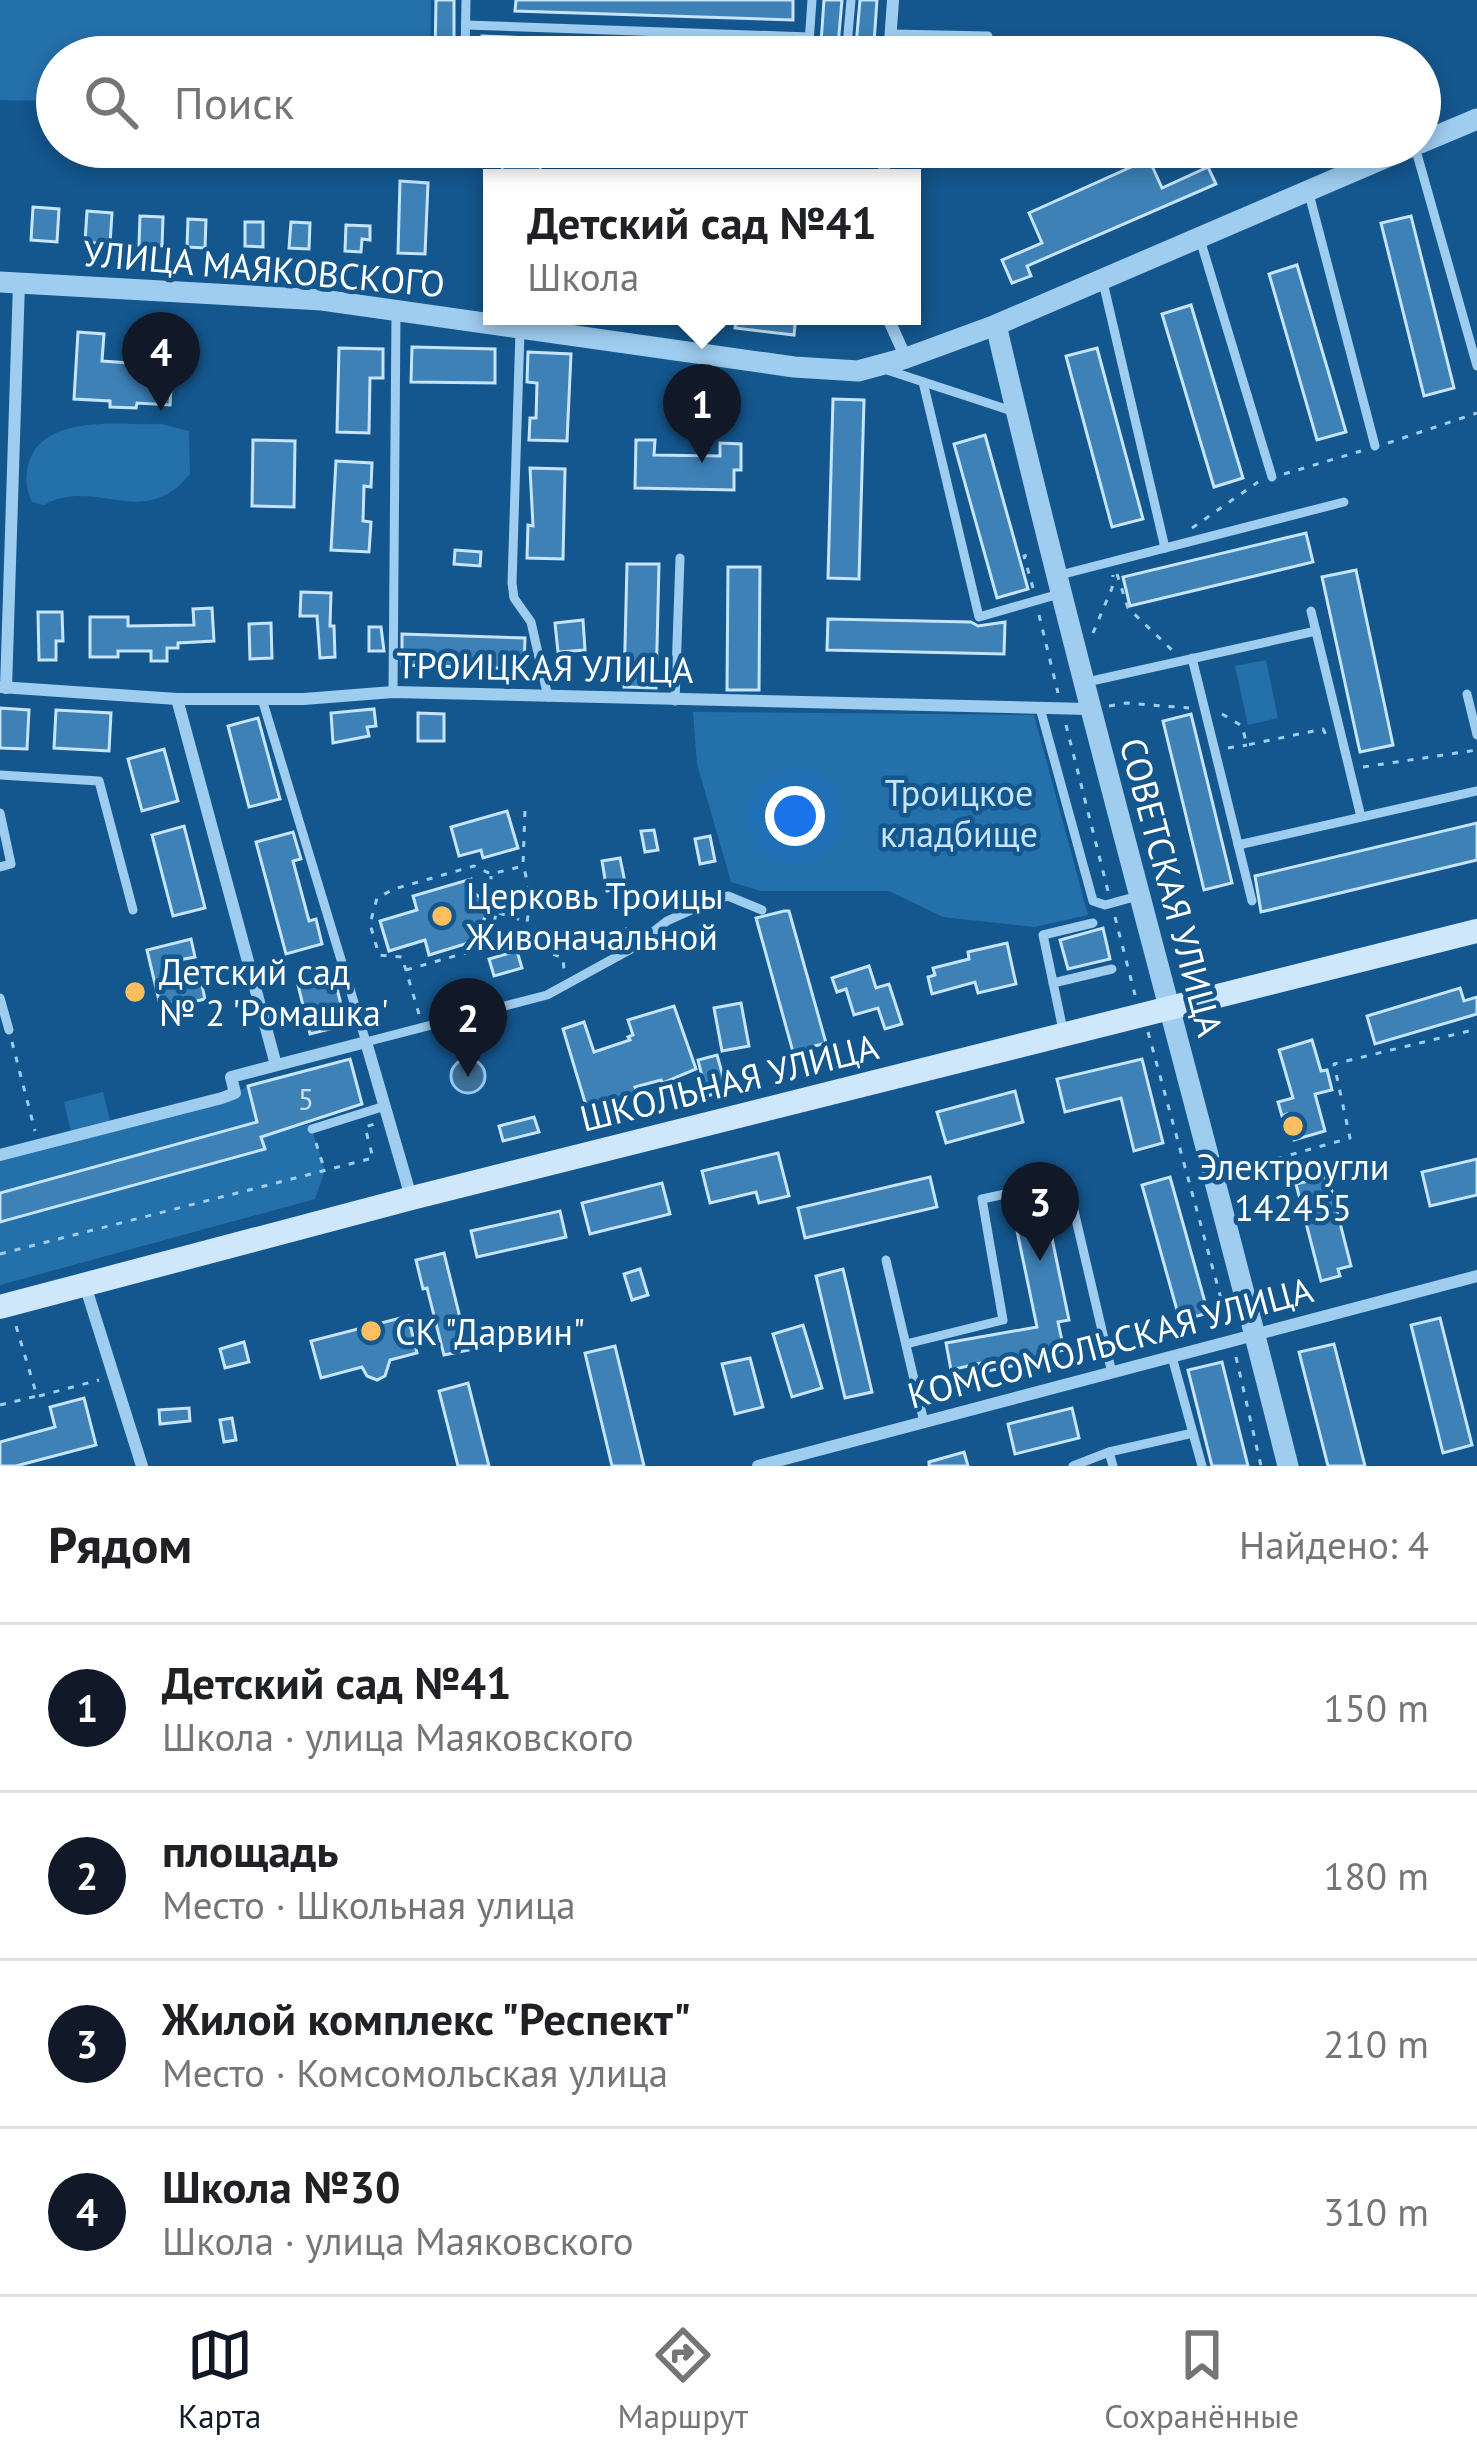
<!DOCTYPE html>
<html lang="ru">
<head>
<meta charset="utf-8">
<style>
  :root { --surface:#fff; --page:#f2f2f2; --text:#202124; --muted:#757577; --line:#e0e0e0; --accent:#111827 }
  body { margin:0; font-family:"PT Sans",sans-serif; background:var(--page); color:var(--text) }
  .you { position:absolute; left:795px; top:816px; width:42px; height:42px; margin:-30px; border:9px solid #fff; border-radius:50%; background:#1a73e8; box-shadow:0 0 0 18px #1a73e833 }
  .badge { display:grid; place-items:center; width:78px; height:78px; border-radius:50%; background:var(--accent); color:#fff; font-size:39px; font-weight:700 }
  .pin { position:absolute; translate:-50% -99px; filter:drop-shadow(0 3px 6px #0008) }
  .pin::after { content:''; position:absolute; top:63px; width:42px; height:36px; background:inherit; clip-path:polygon(0 0,100% 0,50% 100%) }
  .popup { position:absolute; left:483px; top:169px; width:438px; height:156px; box-sizing:border-box; display:grid; place-content:center; border-radius:0px; background:var(--surface); filter:drop-shadow(0 3px 9px #0005); font-size:39px; white-space:nowrap; color:var(--muted) }
  .popup b { font-size:45px; color:var(--text) }
  .popup::after { content:''; position:absolute; left:50%; top:100%; margin-left:-24px; border:24px solid transparent; border-top-color:var(--surface) }
  .list { margin:0; padding:0; list-style:none }
  h2 { display:flex; justify-content:space-between; align-items:center; height:156px; margin:0; padding:0 48px; font-size:51px }
  h2 small { font-size:39px; font-weight:400; color:var(--muted) }
  .list li { display:grid; grid-template-columns:78px 1fr auto; gap:36px; align-items:center; box-sizing:border-box; height:168px; padding:0 48px; border-top:3px solid var(--line) }
  .list b { display:block; font-size:45px; white-space:nowrap }
  .list p { margin:0; font-size:39px; white-space:nowrap; color:var(--muted) }
  .list em { font-size:39px; font-style:normal; color:var(--muted) }
  .icon { flex:none; width:66px; height:66px; fill:none; stroke:currentColor; stroke-width:2; stroke-linecap:round; stroke-linejoin:round }
  .map { position:relative; flex:none; width:1477px; height:1466px; overflow:hidden }
  .search { position:absolute; background:var(--surface); box-shadow:0 6px 18px #0003; left:36px; right:36px; top:36px; height:132px; display:flex; align-items:center; gap:30px; box-sizing:border-box; padding:0 42px; border-radius:66px; color:var(--muted); font-size:45px }
  .sheet { height:828px; background:var(--surface) }
  nav { display:flex; justify-content:space-around; align-items:center; box-sizing:border-box; height:168px; border-top:3px solid var(--line); background:var(--surface); font-size:33px; color:var(--muted) }
  nav a { display:grid; justify-items:center; gap:6px }
  nav .on { color:var(--accent) }
  .map>svg:first-child { display:block }
</style>
</head>
<body>
<div class="map">
<svg width="1477" height="1466" viewBox="0 0 1477 1466">
  <rect width="100%" height="100%" fill="#14578e"/>
  <g fill="#2470ab">
    <polygon points="0,0 431,0 430,57 57,57 57,101 0,100"/>
    <path d="M161,424l28,7 1,43c-48,58 -94,2 -146,31l-12,-3c-6,-12 -7,-23 -4,-36 13,-54 92,-40 133,-42z"/>
    <polygon points="1266,660 1278,718 1248,725 1235,666"/>
    <polygon points="693,712 1034,715 1088,915 1035,927 943,917 889,891 761,891 731,882 697,764"/>
    <polygon points="248,1086 257,1122 0,1193 0,1155 72,1136 64,1102 103,1092 111,1125 235,1093"/>
    <polygon points="310,1124 325,1170 315,1199 0,1285 0,1222 264,1149 261,1137"/>
  </g>
  <circle fill="#407098" stroke="#91caf3" stroke-width="3" cx="468" cy="1076" r="17"/>
  <g fill="#3d81b7" stroke="#c6e4fc" stroke-width="3">
    <polygon points="436,0 454,0 454,57 435,57"/>
    <polygon points="516,0 793,0 793,20 515,11"/>
    <polygon points="824,0 842,0 837,57 820,57"/>
    <polygon points="860,0 877,0 873,57 855,57"/>
    <polygon points="482,36 734,46 734,57 481,57"/>
    <polygon points="503,147 541,147 540,178 502,178"/>
    <polygon points="1149,159 1162,188 1208,167 1216,184 1027,266 1031,276 1012,283 1002,260 1042,243 1029,213"/>
    <polygon points="400,181 428,183 425,254 398,253"/>
    <polygon points="33,207 59,209 57,242 31,240"/>
    <polygon points="87,211 112,213 110,244 85,242"/>
    <polygon points="140,216 163,217 162,246 139,245"/>
    <polygon points="1411,216 1454,388 1424,396 1381,223"/>
    <polygon points="188,219 206,220 205,248 187,247"/>
    <polygon points="245,222 263,222 263,247 245,246"/>
    <polygon points="291,222 310,223 309,249 289,248"/>
    <polygon points="346,225 370,226 370,240 362,239 361,252 345,251"/>
    <polygon points="1297,265 1346,432 1317,440 1269,274"/>
    <polygon points="1191,305 1243,478 1214,487 1162,314"/>
    <polygon points="737,316 796,316 794,335 735,328"/>
    <polygon points="78,332 104,334 102,361 144,364 146,335 174,336 170,405 137,403 136,408 110,407 110,401 74,399"/>
    <polygon points="412,347 495,349 495,383 411,382"/>
    <polygon points="339,348 383,349 383,378 370,378 369,433 337,432"/>
    <polygon points="1097,348 1143,519 1112,527 1066,356"/>
    <polygon points="528,352 571,354 567,441 529,440 530,418 536,418 537,383 527,382"/>
    <polygon points="833,399 864,400 859,579 828,578"/>
    <polygon points="985,435 1028,589 997,598 954,444"/>
    <polygon points="253,440 295,441 294,507 252,506"/>
    <polygon points="636,440 655,440 654,455 720,456 720,443 741,444 741,470 734,470 734,490 635,488"/>
    <polygon points="336,461 372,463 371,487 364,486 363,521 371,522 369,552 331,550"/>
    <polygon points="530,468 565,469 563,559 527,558 528,525 533,526"/>
    <polygon points="1306,533 1313,562 1130,606 1123,577"/>
    <polygon points="455,550 481,552 480,566 454,564"/>
    <polygon points="627,564 659,564 656,688 624,687"/>
    <polygon points="728,567 760,567 759,690 727,690"/>
    <polygon points="1356,570 1393,745 1360,752 1322,577"/>
    <polygon points="301,592 331,593 330,626 334,626 335,657 320,658 317,616 300,616"/>
    <polygon points="212,608 214,641 178,643 178,648 167,648 167,661 151,661 151,651 118,651 118,657 90,657 90,617 128,617 128,626 194,625 193,609"/>
    <polygon points="38,612 62,612 63,641 56,641 56,660 39,660"/>
    <polygon points="828,619 971,622 978,626 1005,622 1004,654 827,650"/>
    <polygon points="583,620 585,650 558,652 555,623"/>
    <polygon points="271,623 272,658 250,659 249,624"/>
    <polygon points="369,627 381,627 384,651 369,651"/>
    <polygon points="402,634 525,638 524,669 402,665"/>
    <polygon points="0,708 29,710 27,749 0,748"/>
    <polygon points="374,709 376,726 367,727 369,736 333,743 331,713"/>
    <polygon points="56,710 111,713 109,751 54,748"/>
    <polygon points="418,713 444,714 444,741 418,741"/>
    <polygon points="1191,714 1232,883 1204,890 1163,721"/>
    <polygon points="258,718 280,799 249,807 228,726"/>
    <polygon points="164,749 178,801 142,811 128,759"/>
    <polygon points="507,811 518,848 483,858 481,850 459,856 451,827"/>
    <polygon points="1477,823 1477,860 1261,912 1255,876"/>
    <polygon points="184,826 205,908 173,916 152,835"/>
    <polygon points="654,830 658,850 645,852 641,831"/>
    <polygon points="293,832 301,859 293,861 309,921 316,919 322,944 286,954 256,842"/>
    <polygon points="710,836 715,861 700,864 695,839"/>
    <polygon points="620,858 626,887 607,891 602,861"/>
    <polygon points="471,879 475,894 488,902 489,911 483,921 488,937 429,955 425,940 389,951 380,921 417,910 413,896"/>
    <polygon points="784,911 789,911 826,1043 793,1052 756,918"/>
    <polygon points="1103,928 1110,959 1068,969 1060,940"/>
    <polygon points="191,939 195,957 179,960 185,985 201,981 205,999 161,1009 147,950"/>
    <polygon points="1007,943 1016,984 978,993 975,982 932,994 928,977 935,975 933,968 969,959 968,952"/>
    <polygon points="517,951 522,968 494,976 489,959"/>
    <polygon points="869,966 876,988 889,984 902,1024 885,1029 878,1008 854,1015 846,989 837,992 832,978"/>
    <polygon points="334,976 346,1025 310,1034 298,985"/>
    <polygon points="1460,988 1464,1001 1477,997 1477,1014 1375,1044 1367,1016"/>
    <polygon points="741,1003 749,1046 722,1051 714,1008"/>
    <polygon points="674,1006 696,1069 663,1083 661,1080 635,1087 639,1097 587,1109 563,1029 584,1022 594,1052 630,1040 628,1037 633,1035 628,1020"/>
    <polygon points="1312,1040 1321,1071 1327,1070 1332,1090 1315,1094 1325,1131 1294,1140 1287,1114 1282,1116 1278,1102 1293,1098 1279,1050"/>
    <polygon points="717,1055 727,1090 707,1096 698,1060"/>
    <polygon points="350,1059 362,1104 261,1137 265,1149 0,1222 0,1193 257,1122 248,1086"/>
    <polygon points="1142,1059 1163,1143 1134,1151 1121,1098 1065,1112 1057,1079"/>
    <polygon points="1015,1091 1023,1122 946,1143 937,1112"/>
    <polygon points="534,1117 539,1132 503,1141 499,1126"/>
    <polygon points="778,1153 789,1196 759,1203 756,1192 710,1203 702,1171"/>
    <polygon points="1477,1159 1477,1195 1430,1206 1422,1172"/>
    <polygon points="1328,1176 1351,1266 1338,1269 1340,1276 1321,1281 1296,1184"/>
    <polygon points="930,1177 937,1207 805,1238 798,1208"/>
    <polygon points="1170,1177 1208,1313 1180,1321 1142,1185"/>
    <polygon points="662,1183 670,1214 590,1234 582,1203"/>
    <polygon points="1043,1195 1069,1320 1058,1322 1064,1350 1049,1353 1051,1358 983,1372 981,1363 951,1370 946,1343 1037,1327 1011,1202"/>
    <polygon points="560,1211 566,1237 477,1257 471,1231"/>
    <polygon points="444,1253 468,1350 444,1355 427,1288 423,1289 416,1260"/>
    <polygon points="640,1269 648,1295 632,1300 624,1274"/>
    <polygon points="843,1269 872,1392 845,1398 816,1276"/>
    <polygon points="408,1316 417,1353 390,1360 385,1376 377,1380 367,1376 362,1367 321,1378 311,1341"/>
    <polygon points="1440,1318 1472,1445 1443,1453 1411,1325"/>
    <polygon points="803,1325 822,1388 792,1397 773,1334"/>
    <polygon points="244,1342 249,1362 225,1368 220,1349"/>
    <polygon points="1334,1344 1365,1466 1328,1466 1299,1352"/>
    <polygon points="615,1346 644,1466 612,1466 585,1353"/>
    <polygon points="750,1358 763,1407 735,1414 722,1364"/>
    <polygon points="1222,1362 1248,1466 1212,1466 1188,1370"/>
    <polygon points="468,1383 489,1466 458,1466 439,1391"/>
    <polygon points="84,1398 96,1445 16,1466 0,1466 0,1442 55,1427 50,1407"/>
    <polygon points="189,1408 190,1421 160,1424 159,1410"/>
    <polygon points="1072,1408 1079,1438 1015,1454 1008,1424"/>
    <polygon points="232,1418 236,1440 224,1442 220,1420"/>
    <polygon points="964,1452 968,1466 929,1466 929,1462"/>
  </g>
  <g fill="none" stroke-linecap="round" stroke-linejoin="round">
    <g stroke="#9fcdf0" stroke-width="3" stroke-dasharray="6 9" stroke-linecap="butt">
      <polyline points="1388,443 1477,413"/>
      <polyline points="1284,474 1361,451"/>
      <polyline points="1192,528 1258,482"/>
      <polyline points="1117,574 1128,608 1173,651"/>
      <polyline points="1033,588 1024,556 1035,553"/>
      <polyline points="1039,615 1058,693"/>
      <polyline points="1093,633 1112,588 1113,575"/>
      <polyline points="1109,706 1126,703 1189,708"/>
      <polyline points="1222,714 1242,726 1247,745 1323,729 1329,741"/>
      <polyline points="1066,725 1108,891"/>
      <polyline points="1228,748 1247,745"/>
      <polyline points="1363,767 1477,750"/>
      <polyline points="499,913 527,922 531,898 524,868"/>
      <polyline points="1115,917 1135,995"/>
      <polyline points="628,933 622,908 698,892"/>
      <polyline points="502,943 525,944 527,922"/>
      <polyline points="525,944 563,958 564,970"/>
      <polyline points="406,970 500,943 494,923 498,903 491,893 491,876"/>
      <polyline points="419,1014 402,957 379,955 370,924 377,898 394,889 474,866 491,874 523,866 525,809"/>
      <polyline points="1148,1032 1228,1324"/>
      <polyline points="12,1042 35,1131"/>
      <polyline points="316,1143 324,1168"/>
      <polyline points="1233,1171 1350,1138 1334,1064 1477,1029"/>
      <polyline points="0,1254 373,1158 365,1127 378,1123"/>
      <polyline points="1236,1357 1261,1466"/>
      <polyline points="39,1396 99,1380"/>
      <polyline points="0,1405 37,1396 16,1326"/>
    </g>
    <g stroke="#9fcdf0" stroke-width="9">
      <polyline points="466,25 809,37"/>
      <polyline points="891,34 988,36"/>
      <polyline points="465,57 466,0"/>
      <polyline points="808,57 812,0"/>
      <polyline points="846,57 851,0"/>
      <polyline points="1415,147 1477,366"/>
      <polyline points="1308,190 1375,446"/>
      <polyline points="1199,236 1272,477"/>
      <polyline points="1102,278 1165,548"/>
      <polyline points="520,331 512,583 514,598 531,622 548,697"/>
      <polyline points="884,369 1015,412"/>
      <polyline points="923,382 979,617 1059,594"/>
      <polyline points="1060,575 1344,502"/>
      <polyline points="1311,611 1361,817"/>
      <polyline points="1192,658 1252,901"/>
      <polyline points="1087,682 1316,631"/>
      <polyline points="393,692 396,313"/>
      <polyline points="1467,694 1477,735"/>
      <polyline points="262,699 366,1042 547,995 631,949 667,921 707,903 728,896 762,910"/>
      <polyline points="675,701 680,558"/>
      <polyline points="1040,708 1093,901 1105,905 1138,896"/>
      <polyline points="0,775 99,781 133,910"/>
      <polyline points="0,813 11,864 0,867"/>
      <polyline points="1238,845 1477,791"/>
      <polyline points="1053,983 1112,969"/>
      <polyline points="0,998 9,1030"/>
      <polyline points="1063,1030 1043,935 1093,923"/>
      <polyline points="312,1129 385,1106"/>
      <polyline points="886,1260 924,1422"/>
      <polyline points="906,1344 1003,1320 982,1199 1067,1181 1112,1373"/>
      <polyline points="1172,1357 1202,1466"/>
      <polyline points="1073,1466 1109,1452"/>
      <polyline points="1113,1466 1109,1452 1193,1433"/>
    </g>
    <g stroke="#9fcdf0" stroke-width="12">
      <polyline points="889,57 893,0"/>
      <polyline points="884,178 885,147"/>
      <polyline points="887,316 906,358"/>
      <polyline points="0,687 177,699 304,699 393,692 1089,709"/>
      <polyline points="6,688 19,283"/>
      <polyline points="177,699 276,1065"/>
      <polyline points="0,1155 222,1098 235,1093 231,1077 366,1042 411,1197"/>
      <polyline points="85,1285 142,1466"/>
      <polyline points="758,1466 1477,1276"/>
    </g>
    <g stroke="#9fcdf0" stroke-width="21">
      <polyline points="1420,143 1477,119"/>
      <polyline points="0,282 322,300 794,367 858,371 906,358 996,325 1410,147"/>
      <path d="M996,325c89,382 197,760 292,1141"/>
    </g>
    <polyline stroke="#cee7fb" stroke-width="24" points="0,1307 412,1198 1477,931"/>
  </g>
  <g fill="#ffbf5f" stroke="#14578e" stroke-width="4.5">
    <circle cx="442" cy="916" r="12"/>
    <circle cx="135" cy="992" r="12"/>
    <circle cx="1293" cy="1126" r="12"/>
    <circle cx="371" cy="1331" r="12"/>
  </g>
  <g text-anchor="middle" dominant-baseline="central" stroke-width="9" stroke-linejoin="round" paint-order="stroke">
    <g font-size="30" fill="#cee0ed">
      <text x="306" y="1098">5</text>
    </g>
    <g font-size="36" fill="#fff" stroke="#14578e">
      <text transform="translate(264 268) rotate(5)">УЛИЦА МАЯКОВСКОГО</text>
      <text transform="translate(545 667) rotate(1)">ТРОИЦКАЯ УЛИЦА</text>
      <text transform="translate(1172 887) rotate(75)">СОВЕТСКАЯ УЛИЦА</text>
      <text transform="translate(729 1082) rotate(-14)">ШКОЛЬНАЯ УЛИЦА</text>
      <text transform="translate(1110 1342) rotate(-15)">КОМСОМОЛЬСКАЯ УЛИЦА</text>
    </g>
    <g font-size="36" fill="#c6e4fc" stroke="#14578e">
      <text x="959" y="792">Троицкое<tspan x="959" dy="41">кладбище</tspan></text>
    </g>
    <g font-size="36" fill="#fff" stroke="#14578e" text-anchor="start">
      <text x="466" y="895">Церковь Троицы<tspan x="466" dy="41">Живоначальной</tspan></text>
      <text x="159" y="971">Детский сад<tspan x="159" dy="41">№ 2 'Ромашка'</tspan></text>
      <text x="1293" y="1166" text-anchor="middle">Электроугли<tspan x="1293" dy="41">142455</tspan></text>
      <text x="395" y="1331">СК "Дарвин"</text>
    </g>
  </g>
</svg>
<div class="you"></div>
<div class="pin badge" style="left:702px;top:463px">1</div>
<div class="popup"><b>Детский сад №41</b>Школа</div>
<div class="pin badge" style="left:468px;top:1077px">2</div>
<div class="pin badge" style="left:1040px;top:1261px">3</div>
<div class="pin badge" style="left:161px;top:411px">4</div>
<div class="search"><svg class="icon" aria-label="search" viewBox="0 0 24 24"><circle cx="10" cy="10" r="6"/><path d="M15 15l6 6"/></svg>Поиск</div>
</div>
<section class="sheet">
<h2>Рядом<small>Найдено: 4</small></h2>
<ul class="list">
<li><span class="badge">1</span><div><b>Детский сад №41</b><p>Школа · улица Маяковского</p></div><em>150 m</em></li>
<li><span class="badge">2</span><div><b>площадь</b><p>Место · Школьная улица</p></div><em>180 m</em></li>
<li><span class="badge">3</span><div><b>Жилой комплекс &quot;Респект&quot;</b><p>Место · Комсомольская улица</p></div><em>210 m</em></li>
<li><span class="badge">4</span><div><b>Школа №30</b><p>Школа · улица Маяковского</p></div><em>310 m</em></li>
</ul>
</section>
<nav>
<a class="on"><svg class="icon" aria-label="map" viewBox="0 0 24 24"><path d="M3 6l6-2 6 2 6-2v14l-6 2-6-2-6 2zM9 4v14M15 6v14"/></svg>Карта</a>
<a><svg class="icon" aria-label="directions" viewBox="0 0 24 24"><path d="M12 3l9 9-9 9-9-9zM9 14v-3h6M13 9l2 2-2 2"/></svg>Маршрут</a>
<a><svg class="icon" aria-label="saved" viewBox="0 0 24 24"><path d="M7 4h10v16l-5-4-5 4z"/></svg>Сохранённые</a>
</nav>
</body>
</html>
